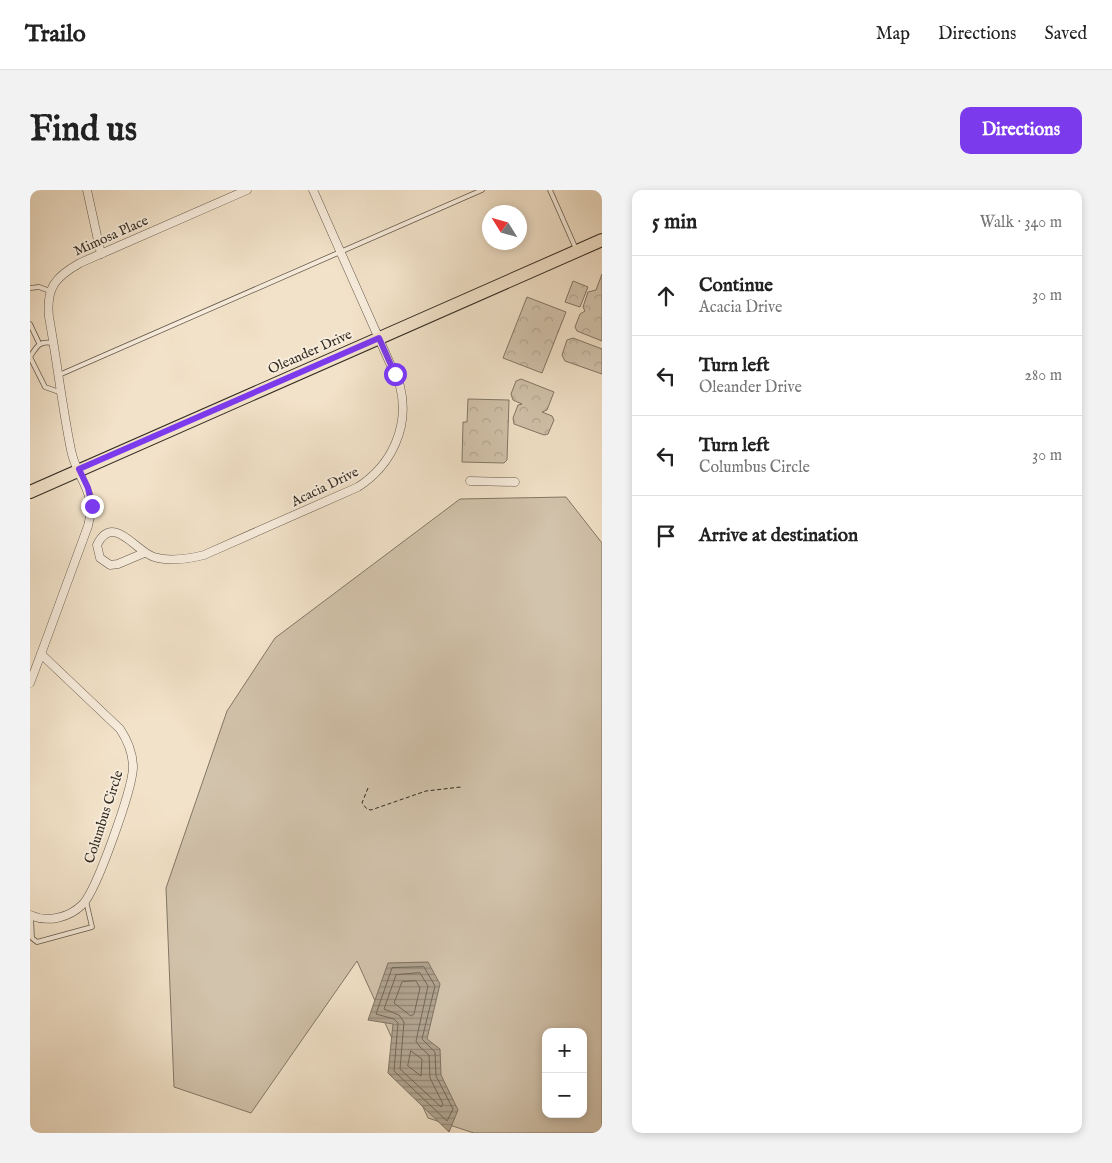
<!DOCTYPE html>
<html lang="en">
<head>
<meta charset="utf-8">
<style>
  :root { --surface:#fff; --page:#f2f2f2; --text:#222; --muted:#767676; --line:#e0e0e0; --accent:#7c3aed }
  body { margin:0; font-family:"IM FELL English",serif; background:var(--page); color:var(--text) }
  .controls { position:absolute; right:15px; bottom:15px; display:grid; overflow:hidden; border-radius:10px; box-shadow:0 2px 8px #0003 }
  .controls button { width:45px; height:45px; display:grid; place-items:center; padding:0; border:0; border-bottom:1px solid var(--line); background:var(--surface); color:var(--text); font:25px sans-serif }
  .compass { position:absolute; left:452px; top:15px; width:45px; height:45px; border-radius:50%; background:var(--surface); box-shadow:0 2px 8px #0003; rotate:307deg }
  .stop { position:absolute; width:15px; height:15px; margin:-11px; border:4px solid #7c3aed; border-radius:50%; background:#fff }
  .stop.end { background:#7c3aed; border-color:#fff; box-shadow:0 1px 5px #0008 }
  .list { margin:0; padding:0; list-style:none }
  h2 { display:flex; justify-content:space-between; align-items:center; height:65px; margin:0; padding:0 20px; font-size:21px }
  h2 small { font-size:16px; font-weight:400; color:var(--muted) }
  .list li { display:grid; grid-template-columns:32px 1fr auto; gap:15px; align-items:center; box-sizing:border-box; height:80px; padding:0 20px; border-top:1px solid var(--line) }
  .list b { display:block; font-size:19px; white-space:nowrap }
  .list p { margin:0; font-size:16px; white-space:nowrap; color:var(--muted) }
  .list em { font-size:16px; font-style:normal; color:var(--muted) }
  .icon { flex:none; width:28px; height:28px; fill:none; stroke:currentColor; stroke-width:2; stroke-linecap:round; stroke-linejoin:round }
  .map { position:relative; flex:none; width:572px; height:943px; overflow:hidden; border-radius:10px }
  header { display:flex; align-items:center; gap:30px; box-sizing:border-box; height:70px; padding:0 25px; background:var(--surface); border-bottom:1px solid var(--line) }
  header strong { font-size:24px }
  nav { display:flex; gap:28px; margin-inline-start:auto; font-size:18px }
  .intro { display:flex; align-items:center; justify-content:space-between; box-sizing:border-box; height:120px; padding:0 30px }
  h1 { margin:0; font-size:35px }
  .button { padding:12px 22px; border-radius:10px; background:var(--accent); color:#fff; font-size:18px; font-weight:700 }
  main { display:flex; gap:30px; padding:0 30px }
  aside { flex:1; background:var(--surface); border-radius:10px; box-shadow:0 2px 8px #0003 }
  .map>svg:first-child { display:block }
</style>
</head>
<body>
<header>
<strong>Trailo</strong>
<nav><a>Map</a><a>Directions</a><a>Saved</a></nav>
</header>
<div class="intro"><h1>Find us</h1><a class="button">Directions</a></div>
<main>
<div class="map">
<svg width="572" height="943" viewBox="0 0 572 943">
  <defs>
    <pattern id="forest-crowns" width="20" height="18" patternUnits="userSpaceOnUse" patternTransform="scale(1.25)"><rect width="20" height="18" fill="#d2c3ac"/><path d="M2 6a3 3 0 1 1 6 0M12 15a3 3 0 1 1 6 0" fill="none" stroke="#b5a894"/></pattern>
    <pattern id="water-rules" width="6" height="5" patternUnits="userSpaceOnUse" patternTransform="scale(1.25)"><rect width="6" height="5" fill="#b1a490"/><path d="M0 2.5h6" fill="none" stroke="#918675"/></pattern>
  </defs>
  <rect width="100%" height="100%" fill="#f2e2c9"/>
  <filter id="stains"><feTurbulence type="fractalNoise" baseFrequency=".004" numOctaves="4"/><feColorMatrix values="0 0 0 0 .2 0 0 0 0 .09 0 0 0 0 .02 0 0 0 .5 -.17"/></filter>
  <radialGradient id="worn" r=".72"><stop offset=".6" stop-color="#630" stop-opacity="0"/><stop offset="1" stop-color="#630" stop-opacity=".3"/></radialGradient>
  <path fill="#d2c3ac" stroke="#827766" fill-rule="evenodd" d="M536,307l36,46v590h-128l-46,-15 -71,-157 -106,152 -77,-26 -8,-199 61,-177 48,-73 185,-139zM516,842h37v82h-37z"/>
  <g fill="url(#forest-crowns)" stroke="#827766">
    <polygon points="572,84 572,151 547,141 545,137 550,124 555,121 553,117 558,102 566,100"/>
    <polygon points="543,91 558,97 550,117 535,112"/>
    <polygon points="497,107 536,122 512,183 473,168"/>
    <polygon points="543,148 572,159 572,184 535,171 532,165 537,150"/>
    <polygon points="491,189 524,202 517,220 512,222 522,226 524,230 518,244 514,245 484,234 483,228 488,215 492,214 483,210 481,204 486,191"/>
    <polygon points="438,209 479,210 477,270 474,273 432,272 433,232 437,232"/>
  </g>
  <polygon fill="url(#water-rules)" stroke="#7f7464" points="398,772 410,794 397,849 410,859 411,885 428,920 419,942 358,883 363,834 338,830 358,773"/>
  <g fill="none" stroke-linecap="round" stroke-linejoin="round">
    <g stroke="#726858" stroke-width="1">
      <polygon points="394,777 405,796 392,849 405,862 406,886 423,919 417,931 364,881 368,833 364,829 346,824 362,778"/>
      <polygon points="390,783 398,796 386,851 390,857 399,865 400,888 413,914 411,917 370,879 374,832 369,825 354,819 366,785"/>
      <polygon points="386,791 390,798 384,824 381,826 364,813 372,792"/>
      <polygon points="381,861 392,869 391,886 378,876"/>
    </g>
    <defs>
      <g id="service">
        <polyline points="520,0 546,59"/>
        <polyline points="0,98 9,97 20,101"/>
        <polyline points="0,134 9,153"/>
        <polyline points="0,167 15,197 32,203"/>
        <path d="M0,167c7,-11 9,-16 22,-14"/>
        <polyline points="29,185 452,0"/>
        <polyline points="1,726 2,748 7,752 62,737 56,711"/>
      </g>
      <g id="minor">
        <polyline points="57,0 71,64"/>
        <polyline points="440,291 485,292"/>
        <path d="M114,363l-26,11 -8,1 -10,-7 -3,-13c16,-33 39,7 57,12 16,5 34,2 50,-2l154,-68c34,-22 52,-61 42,-101l-87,-196"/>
        <path d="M11,464l47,-128c10,-35 -11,-45 -17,-76 -9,-44 -14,-89 -22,-133 -3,-29 6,-40 31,-54l167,-73"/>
        <path d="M0,493l11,-29 79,75c8,12 13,25 13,39 -1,22 -36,121 -50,136 -14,14 -35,19 -53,11"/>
      </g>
      <polyline id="primary" points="0,302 572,50"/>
    </defs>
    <use href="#service" stroke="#63594b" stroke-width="5.5"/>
    <use href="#minor" stroke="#63594b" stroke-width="9"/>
    <use href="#primary" stroke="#332b21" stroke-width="14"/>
    <polyline stroke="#332b21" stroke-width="1" stroke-dasharray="4 2.5" stroke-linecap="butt" points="338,598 332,613 337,619 341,620 396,601 431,597"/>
    <use href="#service" stroke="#f7ecdc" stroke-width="4"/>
    <use href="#minor" stroke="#f7ecdc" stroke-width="8"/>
    <use href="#primary" stroke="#f2e2c9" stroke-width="12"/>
  </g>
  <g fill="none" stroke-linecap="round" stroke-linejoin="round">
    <polyline stroke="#7c3aed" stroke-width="6" points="62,316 58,298 49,279 349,148 365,184"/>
  </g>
  <g text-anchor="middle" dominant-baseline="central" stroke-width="4" stroke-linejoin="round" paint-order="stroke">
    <g font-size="14" fill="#332b21" stroke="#f7ecdc">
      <text transform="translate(81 46) rotate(-24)">Mimosa Place</text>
      <text transform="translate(280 162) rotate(-24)">Oleander Drive</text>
      <text transform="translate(295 297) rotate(-26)">Acacia Drive</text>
      <text transform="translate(74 627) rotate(-72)">Columbus Circle</text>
    </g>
  </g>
  <rect width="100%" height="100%" filter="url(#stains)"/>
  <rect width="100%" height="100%" fill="url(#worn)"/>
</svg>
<div class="controls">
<button>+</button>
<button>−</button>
</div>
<svg class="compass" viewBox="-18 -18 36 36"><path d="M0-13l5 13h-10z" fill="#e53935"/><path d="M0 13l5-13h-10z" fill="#767676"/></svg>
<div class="stop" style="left:365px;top:184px"></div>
<div class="stop end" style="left:62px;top:316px"></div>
</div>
<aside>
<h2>5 min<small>Walk · 340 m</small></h2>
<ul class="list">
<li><svg class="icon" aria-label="ahead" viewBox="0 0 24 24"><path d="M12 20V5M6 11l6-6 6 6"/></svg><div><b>Continue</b><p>Acacia Drive</p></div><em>30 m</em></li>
<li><svg class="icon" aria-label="left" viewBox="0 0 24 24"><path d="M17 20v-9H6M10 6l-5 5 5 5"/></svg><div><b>Turn left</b><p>Oleander Drive</p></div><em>280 m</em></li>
<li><svg class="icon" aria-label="left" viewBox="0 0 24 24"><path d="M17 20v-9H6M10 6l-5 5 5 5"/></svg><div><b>Turn left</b><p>Columbus Circle</p></div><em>30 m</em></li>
<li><svg class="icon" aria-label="arrive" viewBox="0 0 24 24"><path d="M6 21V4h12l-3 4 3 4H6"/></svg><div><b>Arrive at destination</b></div></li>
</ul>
</aside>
</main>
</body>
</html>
